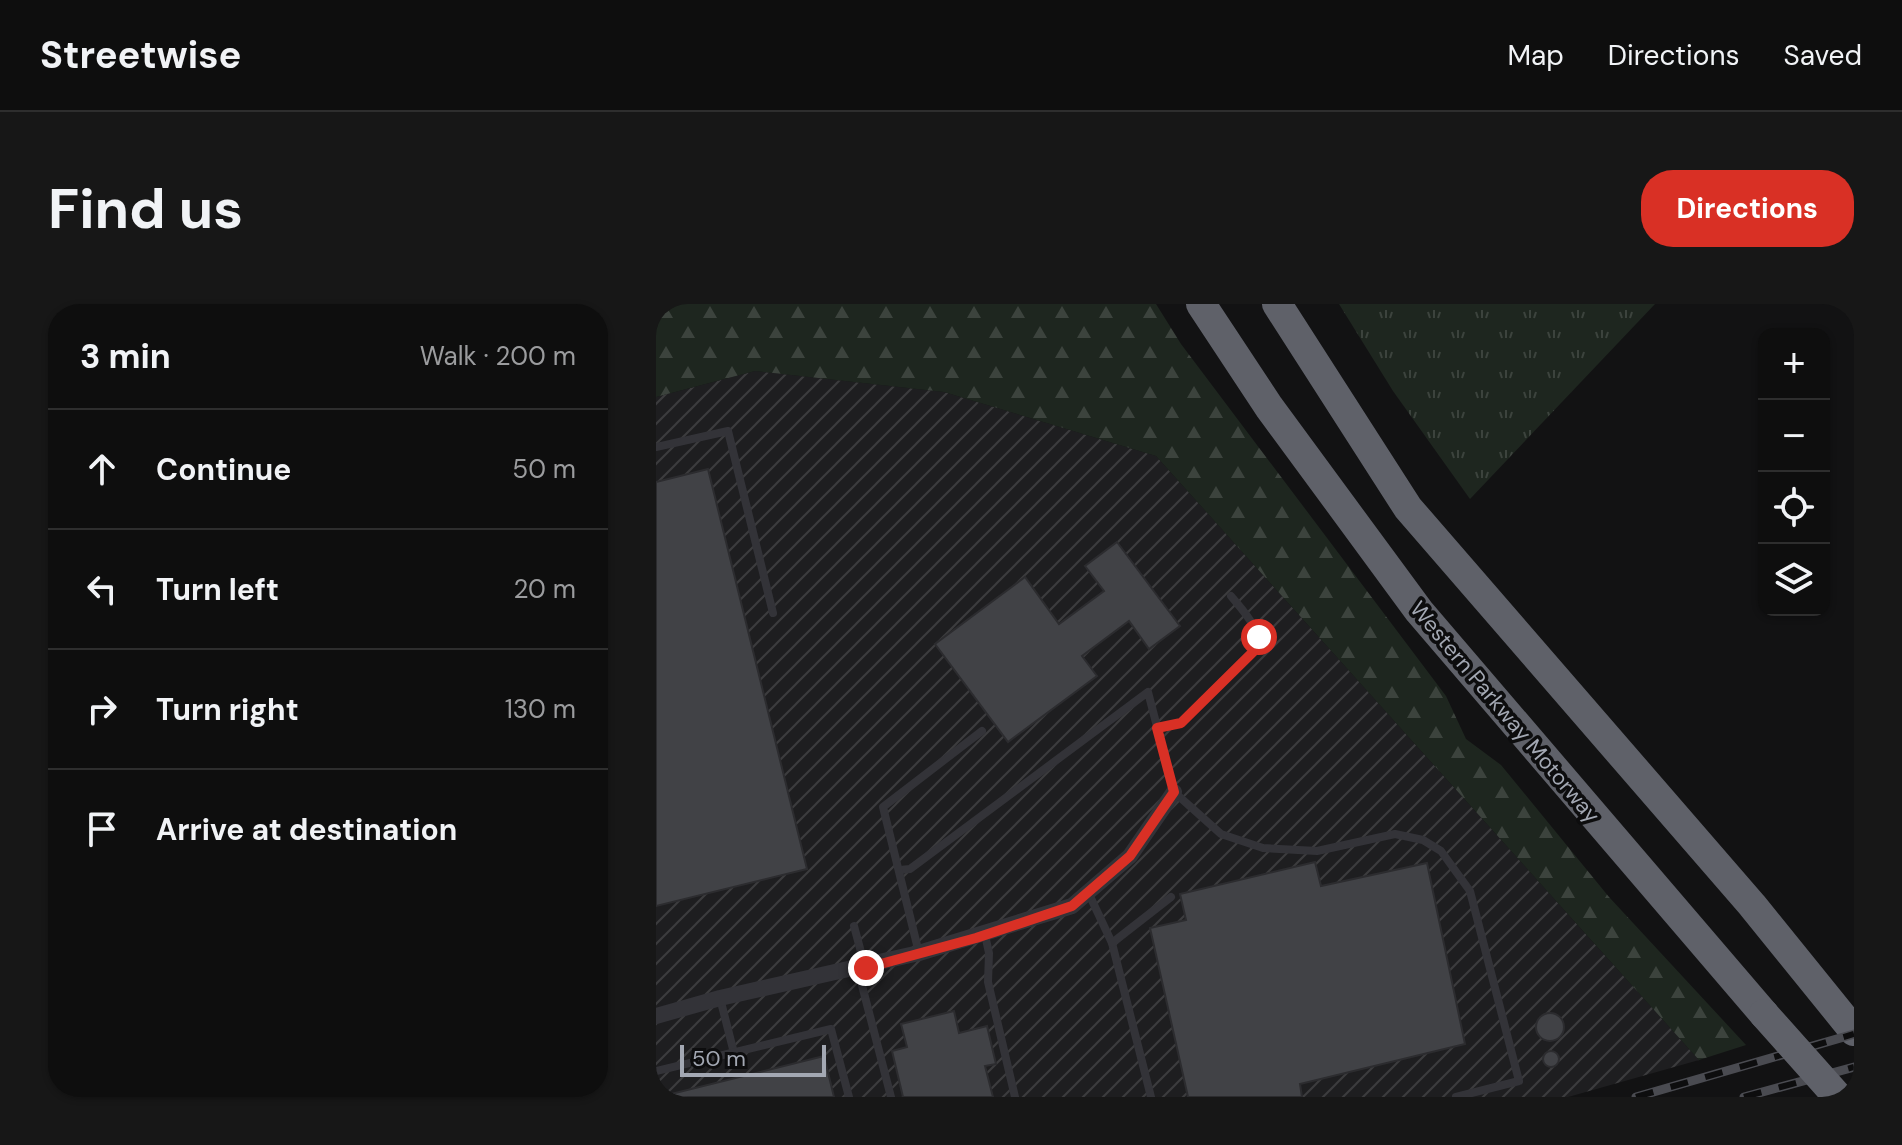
<!DOCTYPE html>
<html lang="en">
<head>
<meta charset="utf-8">
<style>
  :root { --surface:#0e0e0e; --page:#171717; --text:#f1f3f6; --muted:#9b9c9e; --line:#2e2e2e; --accent:#d93025 }
  body { margin:0; font-family:"DM Sans",sans-serif; background:var(--page); color:var(--text) }
  .controls { position:absolute; right:24px; top:24px; display:grid; overflow:hidden; border-radius:16px; box-shadow:0 2px 6px #0004 }
  .controls button { width:72px; height:72px; display:grid; place-items:center; padding:0; border:0; border-bottom:2px solid var(--line); background:var(--surface); color:var(--text); font:40px sans-serif }
  .scale { position:absolute; left:24px; bottom:20px; width:146px; box-sizing:border-box; padding-left:8px; border:4px solid #a3a8b3; border-top:0; font-size:22px; line-height:28px; white-space:nowrap; color:#a3a8b3; -webkit-text-stroke:6px #0d0d0e; paint-order:stroke }
  .stop { position:absolute; width:24px; height:24px; margin:-18px; border:6px solid #d93025; border-radius:50%; background:#fff }
  .stop.end { background:#d93025; border-color:#fff; box-shadow:0 2px 8px #0008 }
  .list { margin:0; padding:0; list-style:none }
  h2 { display:flex; justify-content:space-between; align-items:center; height:104px; margin:0; padding:0 32px; font-size:34px }
  h2 small { font-size:26px; font-weight:400; color:var(--muted) }
  .list li { display:grid; grid-template-columns:52px 1fr auto; gap:24px; align-items:center; box-sizing:border-box; height:120px; padding:0 32px; border-top:2px solid var(--line) }
  .list b { display:block; font-size:30px; white-space:nowrap }
  .list em { font-size:26px; font-style:normal; color:var(--muted) }
  .icon { flex:none; width:44px; height:44px; fill:none; stroke:currentColor; stroke-width:2; stroke-linecap:round; stroke-linejoin:round }
  .map { position:relative; flex:none; width:1198px; height:793px; overflow:hidden; border-radius:32px }
  header { display:flex; align-items:center; gap:48px; box-sizing:border-box; height:112px; padding:0 40px; background:var(--surface); border-bottom:2px solid var(--line) }
  header strong { font-size:38px }
  nav { display:flex; gap:44px; margin-inline-start:auto; font-size:28px }
  .intro { display:flex; align-items:center; justify-content:space-between; box-sizing:border-box; height:192px; padding:0 48px }
  h1 { margin:0; font-size:56px }
  .button { padding:20px 36px; border-radius:32px; background:var(--accent); color:#fff; font-size:28px; font-weight:700 }
  main { display:flex; gap:48px; padding:0 48px }
  aside { flex:1; background:var(--surface); border-radius:32px; box-shadow:0 2px 6px #0004 }
  .map>svg:first-child { display:block }
</style>
</head>
<body>
<header>
<strong>Streetwise</strong>
<nav><a>Map</a><a>Directions</a><a>Saved</a></nav>
</header>
<div class="intro"><h1>Find us</h1><a class="button">Directions</a></div>
<main>
<aside>
<h2>3 min<small>Walk · 200 m</small></h2>
<ul class="list">
<li><svg class="icon" aria-label="ahead" viewBox="0 0 24 24"><path d="M12 20V5M6 11l6-6 6 6"/></svg><div><b>Continue</b></div><em>50 m</em></li>
<li><svg class="icon" aria-label="left" viewBox="0 0 24 24"><path d="M17 20v-9H6M10 6l-5 5 5 5"/></svg><div><b>Turn left</b></div><em>20 m</em></li>
<li><svg class="icon" aria-label="right" viewBox="0 0 24 24"><path d="M7 20v-9h11M14 6l5 5-5 5"/></svg><div><b>Turn right</b></div><em>130 m</em></li>
<li><svg class="icon" aria-label="arrive" viewBox="0 0 24 24"><path d="M6 21V4h12l-3 4 3 4H6"/></svg><div><b>Arrive at destination</b></div></li>
</ul>
</aside>
<div class="map">
<svg width="1198" height="793" viewBox="0 0 1198 793">
  <defs>
    <pattern id="industrial-furrows" width="10" height="10" patternUnits="userSpaceOnUse" patternTransform="scale(2)"><rect width="10" height="10" fill="#1e1e20"/><path d="M-1 1l2-2M0 10L10 0M9 11l2-2" fill="none" stroke="#3c3c3e"/></pattern>
    <pattern id="grass-tufts" width="24" height="20" patternUnits="userSpaceOnUse" patternTransform="scale(2)"><rect width="24" height="20" fill="#1e261f"/><path d="M3 7l-1-3M5 7V3M7 7l1-3M15 17l-1-3M17 17v-4M19 17l1-3" fill="none" stroke="#3c433d"/></pattern>
    <pattern id="forest-firs" width="22" height="20" patternUnits="userSpaceOnUse" patternTransform="scale(2)"><rect width="22" height="20" fill="#1e261f"/><path d="M5 1l3.5 6h-7zM16 11l3.5 6h-7z" fill="#3c433d"/></pattern>
  </defs>
  <rect width="100%" height="100%" fill="#121213"/>
  <polygon fill="url(#industrial-furrows)" points="99,67 288,88 500,152 1043,756 912,793 0,793 0,93"/>
  <polygon fill="url(#grass-tufts)" points="683,0 999,0 814,195 737,87"/>
  <polygon fill="url(#forest-firs)" points="0,0 500,0 525,40 790,392 810,435 845,461 953,593 1090,741 1043,756 500,152 288,88 99,67 0,93"/>
  <g fill="#414246" stroke="#2c2c2f" stroke-width="2">
    <polygon points="52,165 151,565 0,602 0,178"/>
    <polygon points="461,238 524,322 493,345 473,317 426,352 441,372 352,438 279,340 369,273 403,320 448,287 429,262"/>
    <polygon points="659,558 665,582 771,559 809,740 644,780 646,793 532,793 494,624 530,616 524,590"/>
    <polygon points="298,707 303,729 331,722 340,760 329,762 337,793 247,793 236,747 251,743 245,720"/>
    <circle cx="894" cy="723" r="14"/>
    <circle cx="895" cy="755" r="8"/>
    <polygon points="168,752 178,793 3,793"/>
  </g>
  <g fill="none" stroke-linecap="round" stroke-linejoin="round">
    <g stroke="#333338" stroke-width="8">
      <polyline points="0,143 72,127 117,309"/>
      <path d="M501,424l24,-5 75,-74c5,-21 -12,-37 -25,-53"/>
      <polyline points="244,566 254,565 492,388 518,488 565,530 607,544 661,547 739,530 767,536 785,547 814,587 863,777 800,793"/>
      <polyline points="432,588 456,639 495,793"/>
      <polyline points="198,622 209,663"/>
      <polyline points="329,631 333,649 332,678 359,793"/>
      <polyline points="456,639 515,593"/>
      <polyline points="263,649 227,503 326,427"/>
      <polyline points="202,666 235,793"/>
      <polyline points="64,694 78,749"/>
      <polyline points="0,767 175,725 193,793"/>
    </g>
    <polyline stroke="#333338" stroke-width="16" points="0,712 64,694 263,649 416,602 474,552 518,488"/>
    <g stroke="#5f6169" stroke-width="30">
      <polyline points="545,0 613,103 763,307 1108,710"/>
      <polyline points="621,0 752,204 1096,601 1198,727"/>
    </g>
    <defs>
      <g id="rail">
        <polyline points="980,793 1198,730"/>
        <polyline points="1088,793 1198,763"/>
      </g>
    </defs>
    <use href="#rail" stroke="#4a4b51" stroke-width="9"/>
    <use href="#rail" stroke="#0d0d0e" stroke-width="6" stroke-dasharray="18" stroke-linecap="butt"/>
    <polyline stroke="#5f6169" stroke-width="30" points="1108,710 1182,793"/>
  </g>
  <g fill="none" stroke-linecap="round" stroke-linejoin="round">
    <polyline stroke="#d93025" stroke-width="10" points="210,664 320,634 416,602 474,552 518,488 501,424 525,419 600,345 603,333"/>
  </g>
  <g text-anchor="middle" dominant-baseline="central" stroke-width="7" stroke-linejoin="round" paint-order="stroke">
    <g font-size="22" fill="#a3a8b3" stroke="#0d0d0e">
      <text transform="translate(849 408) rotate(50)">Western Parkway Motorway</text>
    </g>
  </g>
</svg>
<div class="controls">
<button>+</button>
<button>−</button>
<button><svg class="icon" aria-label="locate" viewBox="0 0 24 24"><circle cx="12" cy="12" r="6"/><path d="M12 2v4M12 18v4M2 12h4M18 12h4"/></svg></button>
<button><svg class="icon" aria-label="layers" viewBox="0 0 24 24"><path d="M12 4l9 5-9 5-9-5zM3 14l9 5 9-5"/></svg></button>
</div>
<div class="scale">50 m</div>
<div class="stop" style="left:603px;top:333px"></div>
<div class="stop end" style="left:210px;top:664px"></div>
</div>
</main>
</body>
</html>
